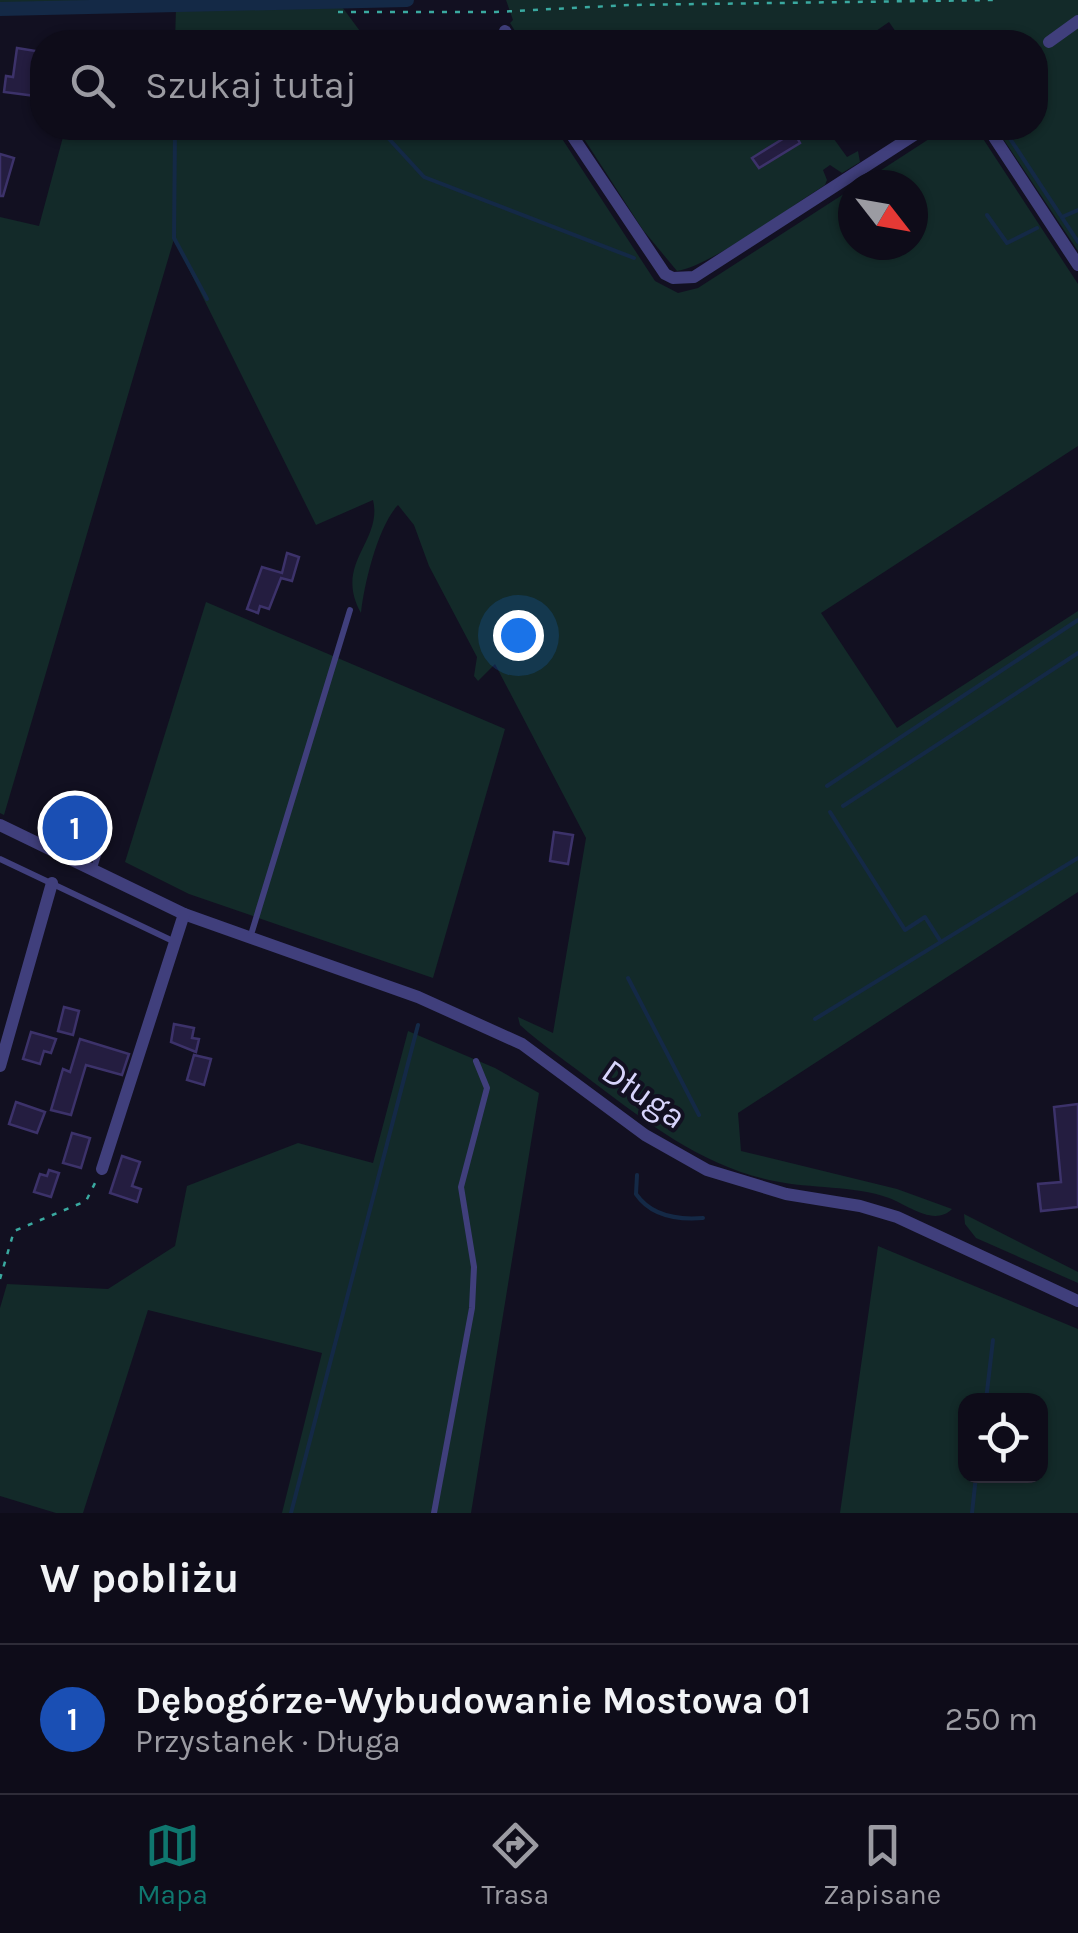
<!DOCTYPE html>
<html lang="pl">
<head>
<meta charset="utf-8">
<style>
  :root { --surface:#0e0c19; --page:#1c1a26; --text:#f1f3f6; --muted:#9b9ba2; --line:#2e2c38; --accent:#0f766e }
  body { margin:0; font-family:Karla,sans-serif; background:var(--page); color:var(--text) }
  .controls { position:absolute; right:30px; bottom:30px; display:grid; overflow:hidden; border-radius:20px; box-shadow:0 2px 8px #0004 }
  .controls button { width:90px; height:90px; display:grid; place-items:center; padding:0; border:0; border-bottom:2px solid var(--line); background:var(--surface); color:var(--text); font:50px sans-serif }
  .compass { position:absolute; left:838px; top:170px; width:90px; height:90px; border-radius:50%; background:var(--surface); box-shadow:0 2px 8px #0004; rotate:121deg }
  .you { position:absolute; left:518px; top:635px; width:35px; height:35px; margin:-25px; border:8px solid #fff; border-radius:50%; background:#1a73e8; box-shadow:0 0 0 15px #1a73e833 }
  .badge { display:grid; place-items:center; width:65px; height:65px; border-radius:50%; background:var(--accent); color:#fff; font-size:32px; font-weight:700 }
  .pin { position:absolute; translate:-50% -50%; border:5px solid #fff; box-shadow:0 2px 10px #0006 }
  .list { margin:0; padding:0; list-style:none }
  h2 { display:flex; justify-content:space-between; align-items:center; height:130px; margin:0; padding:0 40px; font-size:42px }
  h2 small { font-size:32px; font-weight:400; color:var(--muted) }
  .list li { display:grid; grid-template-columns:65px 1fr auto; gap:30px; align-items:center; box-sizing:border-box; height:150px; padding:0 40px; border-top:2px solid var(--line) }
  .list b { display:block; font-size:38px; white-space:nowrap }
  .list p { margin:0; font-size:32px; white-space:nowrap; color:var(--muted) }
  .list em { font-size:32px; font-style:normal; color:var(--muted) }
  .icon { flex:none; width:55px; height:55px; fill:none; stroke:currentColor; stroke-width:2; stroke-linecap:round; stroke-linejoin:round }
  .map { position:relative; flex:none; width:1078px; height:1513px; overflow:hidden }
  .search { position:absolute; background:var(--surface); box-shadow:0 2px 8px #0004; left:30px; right:30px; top:30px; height:110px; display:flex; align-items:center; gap:25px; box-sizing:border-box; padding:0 35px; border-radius:40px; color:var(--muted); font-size:38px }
  .sheet { height:280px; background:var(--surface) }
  nav { display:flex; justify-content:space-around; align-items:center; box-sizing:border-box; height:140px; border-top:2px solid var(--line); background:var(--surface); font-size:28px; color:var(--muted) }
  nav a { display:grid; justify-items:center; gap:5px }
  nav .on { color:var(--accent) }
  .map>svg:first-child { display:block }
</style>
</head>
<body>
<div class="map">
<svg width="1078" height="1513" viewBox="0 0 1078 1513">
  <rect width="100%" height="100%" fill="#121021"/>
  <g fill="#132a29" fill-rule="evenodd">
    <polygon points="0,0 247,0 0,6"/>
    <polygon points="506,0 1078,0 1078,251 996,128 1036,128 1036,42 903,42 889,22 860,42 522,42 510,23 513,20"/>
    <polygon points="340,4 368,42 175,42 176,8"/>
    <path d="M172,128h260l9,12 30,-12h84l100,153 23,12 20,-5 155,-100v57h60v-60h-55l88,-57h30l102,156v162l-257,167 76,115 181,-117v281l-340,221 3,38 156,38 55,20c-18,18 -44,-4 -63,-11 -36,-13 -78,-9 -115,-17 -70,-14 -125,-57 -181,-99 -24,-19 -50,-36 -73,-57l-2,-8 35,16 33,-195 -91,-174 -17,17 -4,-5 3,-19 -48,-91 -15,-41 -16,-20c-20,21 -34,79 -37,108 -28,-50 22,-71 12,-113l-57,25 -142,-286 -170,576 -4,-2v-596l39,9 24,-89h108z"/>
    <path d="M577,128h249l21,29 11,-6 2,11 -18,11 -12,-8 -7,5 4,10 -2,5c-32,20 -116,82 -148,86l-34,-41z"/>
    <polygon points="206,602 505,729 433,978 189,894 125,862"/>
    <polygon points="408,1031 495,1068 539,1093 471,1513 282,1513 322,1353 148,1310 83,1513 56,1513 0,1496 0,1308 7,1284 108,1289 175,1246 187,1186 298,1143 373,1163"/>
    <polygon points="964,1214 1078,1272 1078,1283 976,1238 965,1224"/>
    <path d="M878,1246l200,83v184h-238zM966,1400h74v76h-74z"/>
  </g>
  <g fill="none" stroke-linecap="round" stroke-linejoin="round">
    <g stroke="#142946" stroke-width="4">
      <polyline points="253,0 255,3"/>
      <polyline points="175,128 174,238 207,299"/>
      <polyline points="379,128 424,177 634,258"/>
      <polyline points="1003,128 1078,242"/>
      <polyline points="987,215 1007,243 1037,228"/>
      <polyline points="1062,217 1078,210"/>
      <polyline points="827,786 1078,620"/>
      <polyline points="843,806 1078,653"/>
      <polyline points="830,812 905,930 925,917 941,942"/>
      <polyline points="628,978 699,1115"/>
      <polyline points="815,1019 1078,858"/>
      <path d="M637,1175l-1,19c15,22 42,26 67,24"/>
      <polyline points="986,1400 993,1340"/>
      <polyline points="291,1513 418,1025"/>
      <polyline points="972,1513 976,1476"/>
    </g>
    <polyline stroke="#142946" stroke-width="14" points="0,9 407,0"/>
  </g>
  <g fill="#241d40" stroke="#3c326a" stroke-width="2.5">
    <polygon points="17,48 42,52 41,84 38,84 36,96 4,92 6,76 13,77"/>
    <polygon points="794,132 800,143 759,168 752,158"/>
    <polygon points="0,154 14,158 3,196 0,196"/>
    <polygon points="287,553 299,557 292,581 281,578 269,609 260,606 258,613 247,609 262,567 282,573"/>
    <polygon points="554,832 573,835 568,864 550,861"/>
    <polygon points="64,1007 79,1011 73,1035 58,1031"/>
    <polygon points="174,1024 194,1028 192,1038 199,1039 196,1052 171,1042"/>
    <polygon points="31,1032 56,1039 51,1053 44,1051 40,1064 23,1059"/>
    <polygon points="80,1039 129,1054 122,1075 86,1065 71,1115 51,1110 63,1069 70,1072"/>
    <polygon points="194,1055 211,1059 204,1085 187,1080"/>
    <polygon points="16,1102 45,1112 37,1133 9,1124"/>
    <polygon points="1078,1104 1078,1207 1041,1211 1038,1184 1061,1182 1054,1107"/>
    <polygon points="72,1133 90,1138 81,1168 63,1163"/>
    <polygon points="122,1156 140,1162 132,1186 141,1189 137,1202 110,1193"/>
    <polygon points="49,1170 59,1173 51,1197 34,1192 40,1174 47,1176"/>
  </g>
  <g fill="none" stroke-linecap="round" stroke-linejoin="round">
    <g stroke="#3aa9a0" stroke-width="2.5" stroke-dasharray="5 8" stroke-linecap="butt">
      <polyline points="338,12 496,12 629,5 996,0"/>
      <polyline points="0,1279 14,1231 86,1201 95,1183"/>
    </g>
    <g stroke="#403f7c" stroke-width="6">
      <path d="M47,844c22,-6 39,-12 51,11l-4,13"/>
      <polyline points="0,859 175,942"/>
      <polyline points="250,938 350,610"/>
      <polyline points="434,1513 472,1308 474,1267 461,1187 487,1088 476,1061"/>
    </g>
    <g stroke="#403f7c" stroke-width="12">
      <polyline points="505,31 512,42"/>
      <polyline points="1049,42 1078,21"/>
      <polyline points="567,128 665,274 673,278 694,277 925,128"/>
      <polyline points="988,128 1078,265"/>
      <polyline points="0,825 184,914 418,997 522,1044 645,1135 707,1170 786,1194 860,1206 897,1217 1078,1301"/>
      <polyline points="0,1066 52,883"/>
      <polyline points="102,1169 184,914"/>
    </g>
  </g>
  <g text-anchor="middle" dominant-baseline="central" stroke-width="8" stroke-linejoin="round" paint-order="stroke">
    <g font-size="35" fill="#d7d4fb" stroke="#121021">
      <text transform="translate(644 1094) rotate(35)">Długa</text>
    </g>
  </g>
</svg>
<div class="controls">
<button><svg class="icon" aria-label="locate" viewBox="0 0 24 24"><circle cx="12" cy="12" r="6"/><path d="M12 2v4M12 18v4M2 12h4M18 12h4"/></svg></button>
</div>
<svg class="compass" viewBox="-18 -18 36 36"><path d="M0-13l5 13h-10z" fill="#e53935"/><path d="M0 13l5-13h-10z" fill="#9b9ba2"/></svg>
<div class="you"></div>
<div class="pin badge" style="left:75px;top:828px;background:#1a4fb4">1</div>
<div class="search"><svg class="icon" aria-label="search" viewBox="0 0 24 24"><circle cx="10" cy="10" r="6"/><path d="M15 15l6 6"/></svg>Szukaj tutaj</div>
</div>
<section class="sheet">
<h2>W pobliżu<small></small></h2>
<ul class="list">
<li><span class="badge" style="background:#1a4fb4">1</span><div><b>Dębogórze-Wybudowanie Mostowa 01</b><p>Przystanek · Długa</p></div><em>250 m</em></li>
</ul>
</section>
<nav>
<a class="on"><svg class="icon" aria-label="map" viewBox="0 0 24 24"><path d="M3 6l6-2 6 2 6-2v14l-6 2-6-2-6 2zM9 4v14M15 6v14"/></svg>Mapa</a>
<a><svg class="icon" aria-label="directions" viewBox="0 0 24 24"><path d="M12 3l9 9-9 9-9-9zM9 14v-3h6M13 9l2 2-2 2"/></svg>Trasa</a>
<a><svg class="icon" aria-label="saved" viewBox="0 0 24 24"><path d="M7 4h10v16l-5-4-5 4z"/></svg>Zapisane</a>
</nav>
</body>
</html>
